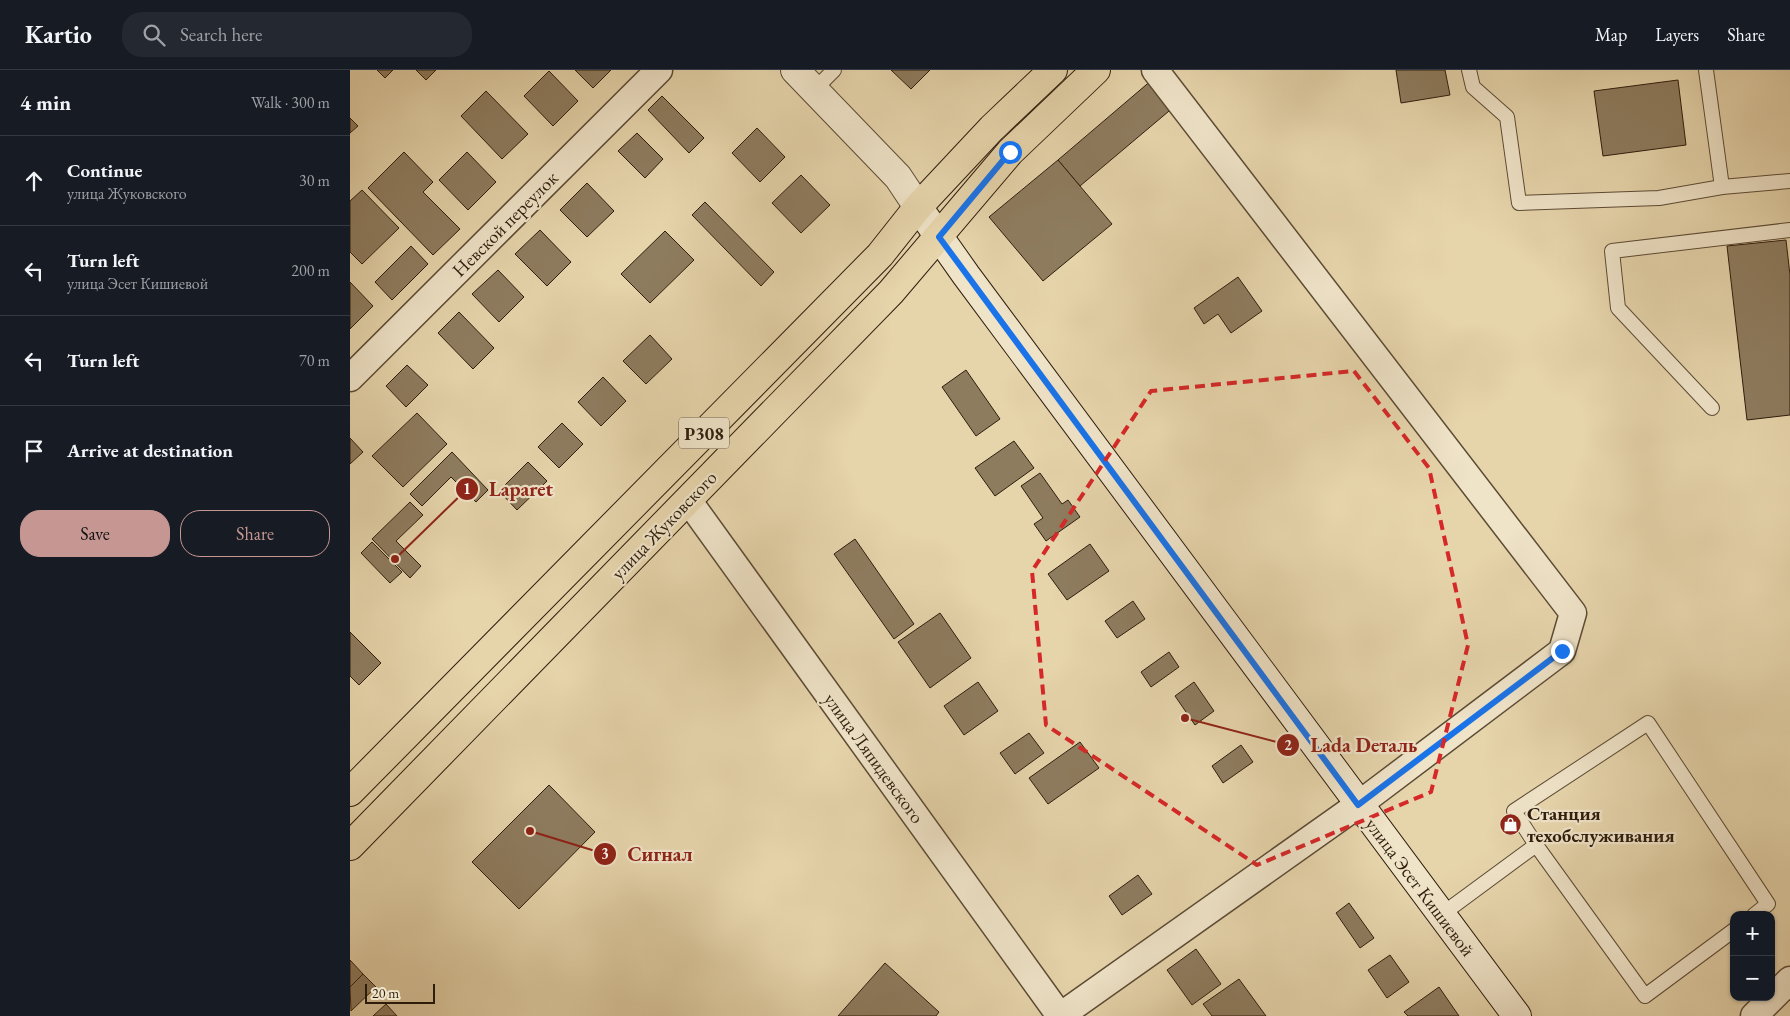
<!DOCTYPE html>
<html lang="en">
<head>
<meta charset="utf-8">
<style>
  :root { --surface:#171b24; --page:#242831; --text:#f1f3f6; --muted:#9ea1a6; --line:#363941; --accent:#c59692 }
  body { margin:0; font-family:"EB Garamond",serif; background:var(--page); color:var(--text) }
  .controls { position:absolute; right:15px; bottom:15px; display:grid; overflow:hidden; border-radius:10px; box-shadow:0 1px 4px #0004 }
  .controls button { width:45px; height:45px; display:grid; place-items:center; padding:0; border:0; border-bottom:1px solid var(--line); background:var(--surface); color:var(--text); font:25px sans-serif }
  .scale { position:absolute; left:15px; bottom:12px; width:70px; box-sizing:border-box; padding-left:5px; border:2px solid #2e1d0d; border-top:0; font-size:14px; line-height:18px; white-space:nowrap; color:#2e1d0d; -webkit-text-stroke:4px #efe3c8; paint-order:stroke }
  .stop { position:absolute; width:15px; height:15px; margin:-11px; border:4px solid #1a73e8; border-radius:50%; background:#fff }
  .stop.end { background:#1a73e8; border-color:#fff; box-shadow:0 1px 5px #0008 }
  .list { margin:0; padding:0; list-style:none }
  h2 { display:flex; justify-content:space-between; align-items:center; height:65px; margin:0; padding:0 20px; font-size:21px }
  h2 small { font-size:16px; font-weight:400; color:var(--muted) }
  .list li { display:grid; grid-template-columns:32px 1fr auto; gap:15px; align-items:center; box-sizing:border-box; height:90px; padding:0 20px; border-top:1px solid var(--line) }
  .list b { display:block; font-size:19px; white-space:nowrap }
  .list p { margin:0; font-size:16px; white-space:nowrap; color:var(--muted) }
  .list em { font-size:16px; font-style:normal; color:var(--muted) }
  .actions { display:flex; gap:10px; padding:15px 20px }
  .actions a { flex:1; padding:11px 0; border:1px solid var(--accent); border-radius:20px; text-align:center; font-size:18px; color:var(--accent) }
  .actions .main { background:var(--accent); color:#111 }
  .icon { flex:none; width:28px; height:28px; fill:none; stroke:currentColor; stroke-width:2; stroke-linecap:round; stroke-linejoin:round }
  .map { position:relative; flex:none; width:1440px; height:946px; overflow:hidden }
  header { display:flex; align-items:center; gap:30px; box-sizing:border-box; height:70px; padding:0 25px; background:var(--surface); border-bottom:1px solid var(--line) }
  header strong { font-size:24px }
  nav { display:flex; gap:28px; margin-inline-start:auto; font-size:18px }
  .search { width:350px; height:45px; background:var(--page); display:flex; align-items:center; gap:12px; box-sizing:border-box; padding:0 18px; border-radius:20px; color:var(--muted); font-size:19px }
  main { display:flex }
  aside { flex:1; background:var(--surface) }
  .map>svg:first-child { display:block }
</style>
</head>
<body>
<header>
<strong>Kartio</strong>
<div class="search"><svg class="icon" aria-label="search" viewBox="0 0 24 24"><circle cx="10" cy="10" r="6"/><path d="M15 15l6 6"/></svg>Search here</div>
<nav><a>Map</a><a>Layers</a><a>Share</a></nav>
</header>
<main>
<aside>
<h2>4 min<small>Walk · 300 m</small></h2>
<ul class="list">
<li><svg class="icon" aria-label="ahead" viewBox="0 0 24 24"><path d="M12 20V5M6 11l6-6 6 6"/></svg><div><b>Continue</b><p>улица Жуковского</p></div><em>30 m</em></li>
<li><svg class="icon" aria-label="left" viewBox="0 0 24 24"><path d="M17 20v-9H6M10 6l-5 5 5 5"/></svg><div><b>Turn left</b><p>улица Эсет Кишиевой</p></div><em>200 m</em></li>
<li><svg class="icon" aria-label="left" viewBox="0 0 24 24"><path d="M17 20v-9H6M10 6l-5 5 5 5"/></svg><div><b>Turn left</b></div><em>70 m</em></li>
<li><svg class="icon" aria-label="arrive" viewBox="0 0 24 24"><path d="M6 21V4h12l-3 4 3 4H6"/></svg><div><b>Arrive at destination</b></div></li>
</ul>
<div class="actions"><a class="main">Save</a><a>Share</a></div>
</aside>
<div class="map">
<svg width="1440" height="946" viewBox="0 0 1440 946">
  <rect width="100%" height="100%" fill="#e6d4ab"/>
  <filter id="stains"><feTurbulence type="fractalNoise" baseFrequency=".004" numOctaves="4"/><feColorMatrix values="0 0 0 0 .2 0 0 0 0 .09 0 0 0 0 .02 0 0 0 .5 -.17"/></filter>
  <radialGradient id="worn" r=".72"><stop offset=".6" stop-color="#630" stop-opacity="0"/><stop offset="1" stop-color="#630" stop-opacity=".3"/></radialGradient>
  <g fill="#8e7c5f" stroke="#2e1d0d">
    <polygon points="27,0 43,0 35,8"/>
    <polygon points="66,0 86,0 76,10"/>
    <polygon points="225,0 261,0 243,18"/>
    <polygon points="541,0 580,0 561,19"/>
    <polygon points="1046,0 1095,0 1100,25 1051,33"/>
    <polygon points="199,1 228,31 203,56 174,26"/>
    <polygon points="803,9 825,36 730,116 708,90"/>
    <polygon points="1328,10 1336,75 1253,86 1244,21"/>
    <polygon points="136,21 178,64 152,89 111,46"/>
    <polygon points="312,26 354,68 339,83 298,40"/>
    <polygon points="0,48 8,56 0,63"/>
    <polygon points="407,58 435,87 410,112 382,83"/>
    <polygon points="287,63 313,89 295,108 268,81"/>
    <polygon points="54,82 83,112 73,122 110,159 83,185 18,118"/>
    <polygon points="117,82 146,112 118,140 89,110"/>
    <polygon points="708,90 762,154 693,211 639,147"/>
    <polygon points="451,105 480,135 451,163 422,133"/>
    <polygon points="237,113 264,141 237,167 210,140"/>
    <polygon points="12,120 49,158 12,194 0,182 0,131"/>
    <polygon points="355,132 424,202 411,216 342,145"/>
    <polygon points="190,160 221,192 197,216 165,184"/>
    <polygon points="315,161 344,190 300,233 271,204"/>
    <polygon points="1436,170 1440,205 1440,345 1397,350 1377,176"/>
    <polygon points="61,176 78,194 42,230 25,212"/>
    <polygon points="148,200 174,227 149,252 122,224"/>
    <polygon points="888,207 912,241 881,263 868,244 854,254 844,238"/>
    <polygon points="0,212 23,236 0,259"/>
    <polygon points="109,242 144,278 123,299 88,263"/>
    <polygon points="300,265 322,289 296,314 273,291"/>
    <polygon points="57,295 78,315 56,337 36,316"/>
    <polygon points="616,300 650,349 626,366 592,317"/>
    <polygon points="253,307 276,331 251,356 228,332"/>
    <polygon points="67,343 97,374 53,417 22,386"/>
    <polygon points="212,353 233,374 209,398 188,377"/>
    <polygon points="0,368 13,382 0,394"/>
    <polygon points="664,371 684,398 645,426 625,398"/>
    <polygon points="102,382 138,420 126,432 101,407 72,436 60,424"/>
    <polygon points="178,392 197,411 167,440 149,421"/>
    <polygon points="690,403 712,434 718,430 730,447 696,471 684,454 693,448 671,416"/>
    <polygon points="60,432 73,445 46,471 71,496 60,508 22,469"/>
    <polygon points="505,469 564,554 544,569 484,484"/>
    <polygon points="22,472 52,502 40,513 11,483"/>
    <polygon points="740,474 759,501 717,530 698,504"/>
    <polygon points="783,531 795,549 767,568 755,551"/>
    <polygon points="590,543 621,588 580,618 548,572"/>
    <polygon points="0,562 31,593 9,615 0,606"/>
    <polygon points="819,582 829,597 801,617 791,602"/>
    <polygon points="628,612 648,641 614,665 594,636"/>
    <polygon points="844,612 864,641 845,655 825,626"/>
    <polygon points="679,663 694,683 665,704 650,683"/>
    <polygon points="730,672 749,698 698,734 679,708"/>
    <polygon points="891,675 903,692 873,713 862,696"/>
    <polygon points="199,715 245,762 169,839 122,792"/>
    <polygon points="788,805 802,824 772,845 759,826"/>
    <polygon points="999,833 1024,868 1010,878 986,843"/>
    <polygon points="846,879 871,914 842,935 817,900"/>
    <polygon points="1040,885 1059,912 1037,928 1018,900"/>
    <polygon points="0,890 13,904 0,917"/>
    <polygon points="535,893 589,942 586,946 488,946"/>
    <polygon points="13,904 26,917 1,941 0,917"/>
    <polygon points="889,909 916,946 862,946 853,934"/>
    <polygon points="1089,917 1109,946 1058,946 1054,942"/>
    <polygon points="36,934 47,946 23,946"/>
  </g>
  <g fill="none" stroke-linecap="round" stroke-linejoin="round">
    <defs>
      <g id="service">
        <polyline points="1119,0 1123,17 1157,47 1169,133 1309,128 1372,117 1440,111"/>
        <polyline points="1356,0 1372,117"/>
        <polyline points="464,20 484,0"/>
        <polyline points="1362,338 1268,238 1262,181 1440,160"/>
        <polyline points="1186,775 1164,741 1298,653 1418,834 1404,845"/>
        <polyline points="1091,845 1186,775 1295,926 1384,860"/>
      </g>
      <g id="minor">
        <polyline points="0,308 309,0"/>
        <polyline points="338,430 710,946"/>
        <polyline points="710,946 1008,735 1212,581 1223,543 805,0"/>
        <polyline points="1404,946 1440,910"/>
      </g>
      <polyline id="tertiary" points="445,0 548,107 568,137"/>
      <polyline id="secondary" points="568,137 616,205 1167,946"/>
      <g id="primary">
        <polyline points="0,722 530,185 568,137 642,58 703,0"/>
        <polyline points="0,776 541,222 660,82 746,0"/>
      </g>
    </defs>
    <use href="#service" stroke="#5c4b34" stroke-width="16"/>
    <use href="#minor" stroke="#5c4b34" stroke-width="29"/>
    <use href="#tertiary" stroke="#5c4b34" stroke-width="30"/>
    <use href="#secondary" stroke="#2e1d0d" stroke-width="30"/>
    <use href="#primary" stroke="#2e1d0d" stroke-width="30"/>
    <use href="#service" stroke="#efe3c8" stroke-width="14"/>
    <use href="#minor" stroke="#efe3c8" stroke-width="26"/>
    <use href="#tertiary" stroke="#efe3c8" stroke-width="28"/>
    <use href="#secondary" stroke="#efe3c8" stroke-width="28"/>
    <use href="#primary" stroke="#e6d4ab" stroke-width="28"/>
  </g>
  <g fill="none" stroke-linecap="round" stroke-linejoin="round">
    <polyline stroke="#1a73e8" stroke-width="6" points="660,82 589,167 1008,735 1212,581"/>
  </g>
  <path fill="none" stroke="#d62828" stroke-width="4" stroke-dasharray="10 6" stroke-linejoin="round" d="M1004,301l75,97 39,177 -37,147 -174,73 -211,-140 -14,-154 119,-180z"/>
  <defs>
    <symbol id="shop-disc" viewBox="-11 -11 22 22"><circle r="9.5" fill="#8f2418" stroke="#efe3c8"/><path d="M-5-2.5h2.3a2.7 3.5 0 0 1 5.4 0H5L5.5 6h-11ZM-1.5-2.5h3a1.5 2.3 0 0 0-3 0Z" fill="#fff"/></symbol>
  </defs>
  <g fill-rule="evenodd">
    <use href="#shop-disc" x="1148" y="742" width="25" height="25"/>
  </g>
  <g text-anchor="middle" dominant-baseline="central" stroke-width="4.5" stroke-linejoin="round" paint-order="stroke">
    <rect fill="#efe3c8" stroke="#685845" stroke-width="1" x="329" y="347.5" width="50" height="31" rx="4"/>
    <g font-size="18" font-weight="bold" fill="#2e1d0d">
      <text x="354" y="363">P308</text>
    </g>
    <g font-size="19" fill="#2e1d0d" stroke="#efe3c8">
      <text transform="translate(155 154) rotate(-45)">Невской переулок</text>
      <text transform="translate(314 455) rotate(-46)">улица Жуковского</text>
      <text transform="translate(524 688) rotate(54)">улица Ляпидевского</text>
      <text transform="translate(1070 817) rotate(53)">улица Эсет Кишиевой</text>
    </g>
    <g font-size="19" font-weight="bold" fill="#2e1d0d" stroke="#efe3c8" text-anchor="start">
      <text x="1177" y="743">Станция<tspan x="1177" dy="22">техобслуживания</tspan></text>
    </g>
  </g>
  <path fill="none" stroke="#8f2418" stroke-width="2" d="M45 489L117 419M835 648L938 675M180 761L255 784"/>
  <g fill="#8f2418" stroke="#efe3c8" stroke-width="2">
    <circle cx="45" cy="489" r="5"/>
    <circle cx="835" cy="648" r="5"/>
    <circle cx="180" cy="761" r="5"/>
    <circle cx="117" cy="419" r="12"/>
    <circle cx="938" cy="675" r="12"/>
    <circle cx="255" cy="784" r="12"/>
  </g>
  <g font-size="15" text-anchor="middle" font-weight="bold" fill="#fff">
    <text x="117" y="424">1</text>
    <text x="938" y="680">2</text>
    <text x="255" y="789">3</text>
  </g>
  <g font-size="20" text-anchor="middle" font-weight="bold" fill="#8f2418" stroke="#efe3c8" stroke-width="4.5" stroke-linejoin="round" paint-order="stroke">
    <text x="171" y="426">Laparet</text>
    <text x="1014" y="682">Lada Dеталь</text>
    <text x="310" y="791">Сигнал</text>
  </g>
  <rect width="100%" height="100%" filter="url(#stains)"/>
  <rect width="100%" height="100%" fill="url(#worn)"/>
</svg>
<div class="controls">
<button>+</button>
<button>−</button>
</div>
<div class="scale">20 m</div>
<div class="stop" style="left:660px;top:82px"></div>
<div class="stop end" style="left:1212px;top:581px"></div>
</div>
</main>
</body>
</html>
